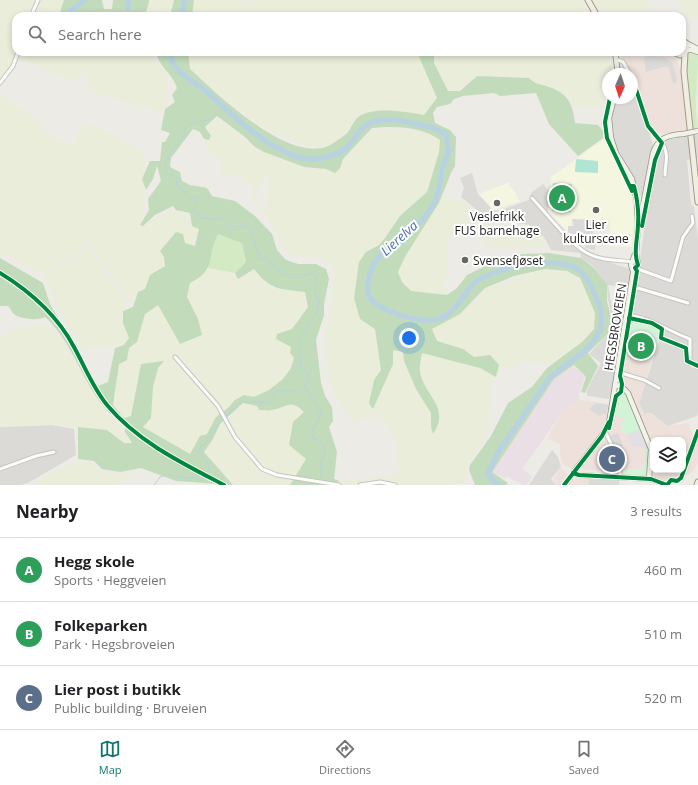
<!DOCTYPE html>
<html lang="en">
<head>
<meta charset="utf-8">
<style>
  :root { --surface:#fff; --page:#f6f6f6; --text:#202124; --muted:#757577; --line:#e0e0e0; --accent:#0f766e }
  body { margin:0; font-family:"Open Sans",sans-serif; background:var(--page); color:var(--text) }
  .controls { position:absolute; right:12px; bottom:12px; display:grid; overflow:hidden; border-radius:8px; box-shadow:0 2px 6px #0003 }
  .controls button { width:36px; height:36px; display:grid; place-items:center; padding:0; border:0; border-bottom:1px solid var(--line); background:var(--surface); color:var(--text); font:20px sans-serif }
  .compass { position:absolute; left:602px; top:68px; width:36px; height:36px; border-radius:50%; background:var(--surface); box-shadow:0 2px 6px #0003; rotate:183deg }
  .you { position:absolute; left:409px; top:338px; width:14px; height:14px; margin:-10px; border:3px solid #fff; border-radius:50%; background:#1a73e8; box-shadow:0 0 0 6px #1a73e833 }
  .badge { display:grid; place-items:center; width:26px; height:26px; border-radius:50%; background:var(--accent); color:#fff; font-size:13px; font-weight:700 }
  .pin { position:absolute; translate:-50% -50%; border:2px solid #fff; box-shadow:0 1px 4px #0006 }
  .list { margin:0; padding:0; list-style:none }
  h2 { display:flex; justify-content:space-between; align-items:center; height:52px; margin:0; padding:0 16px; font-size:17px }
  h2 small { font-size:13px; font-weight:400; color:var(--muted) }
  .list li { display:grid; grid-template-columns:26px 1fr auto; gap:12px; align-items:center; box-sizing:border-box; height:64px; padding:0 16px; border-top:1px solid var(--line) }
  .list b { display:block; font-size:15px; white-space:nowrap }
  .list p { margin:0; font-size:13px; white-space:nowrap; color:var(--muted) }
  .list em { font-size:13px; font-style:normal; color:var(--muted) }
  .icon { flex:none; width:22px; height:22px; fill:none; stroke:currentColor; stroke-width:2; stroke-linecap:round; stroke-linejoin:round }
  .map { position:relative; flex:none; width:698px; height:485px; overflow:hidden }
  .search { position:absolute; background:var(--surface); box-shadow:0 2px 6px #0003; left:12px; right:12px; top:12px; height:44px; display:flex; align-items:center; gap:10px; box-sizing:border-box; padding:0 14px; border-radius:12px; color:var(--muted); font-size:15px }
  .sheet { height:244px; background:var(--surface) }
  nav { display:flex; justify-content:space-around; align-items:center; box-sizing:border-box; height:56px; border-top:1px solid var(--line); background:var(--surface); font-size:11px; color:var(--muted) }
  nav a { display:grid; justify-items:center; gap:2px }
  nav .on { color:var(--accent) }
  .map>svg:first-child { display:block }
</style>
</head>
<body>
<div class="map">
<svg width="698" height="485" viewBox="0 0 698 485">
  <rect width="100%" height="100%" fill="#ecebe6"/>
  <g fill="#dbdad7">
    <polygon points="632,81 647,127 650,133 653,146 660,146 670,139 698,135 698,158 687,160 691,204 694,207 698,239 698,410 697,416 668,426 651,413 644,414 639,403 664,326 653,320 631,315 635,288 608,285 614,318 622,320 616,372 609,399 588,396 586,392 601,363 589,354 610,332 613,322 608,300 607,284 593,266 581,258 580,253 551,250 544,237 530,225 517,223 493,223 461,197 464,188 460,178 472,173 478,194 493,210 498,211 529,200 531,193 543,184 549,191 548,217 580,251 589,256 630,269 640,260 647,209 613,140 610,122 615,98 632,98"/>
    <polygon points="52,425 74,429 76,455 28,483 20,485 0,485 0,427"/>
    <polygon points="552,450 558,457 561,467 551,479 556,485 529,485"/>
    <polygon points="589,479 619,480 619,485 588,485"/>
  </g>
  <g fill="#eee0db" fill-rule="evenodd">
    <polygon points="616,52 663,52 676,59 681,71 687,131 666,134 656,132 651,128 633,76 626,62"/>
    <path d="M624,355l27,7 -12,41 4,11 8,-1 17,13 20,-3 5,13h5v27l-4,7 -20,14 -53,-12 -49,-3 -9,-5 -3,-9v-11l-12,-5 5,-12 12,-19 16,-8 34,5zM653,440h30v30h-30z"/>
    <polygon points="561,468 574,479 589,479 588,485 557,485 553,480"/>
  </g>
  <polygon fill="#eadfe4" points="574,366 585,377 579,395 580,400 565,408 522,469 532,476 527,485 523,485 507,476 504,478 492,472 554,379"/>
  <g fill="#f4f6e0">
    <polygon points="604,139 631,190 634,221 632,247 609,246 610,220 573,219 568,232 548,211 551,177"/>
    <polygon points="510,182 509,186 517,194 516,196 520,201 493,210 479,194"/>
  </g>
  <g fill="#eaedd9">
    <polygon points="0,0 66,0 58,16 16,16 16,52 155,52 154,60 168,73 166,107 159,112 94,92 85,83 86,77 84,73 76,80 67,80 21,59 13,61 0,79"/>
    <polygon points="151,0 176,0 167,16 146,16"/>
    <polygon points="195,0 234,0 237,2 252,3 261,0 582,0 588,13 593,16 193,16"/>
    <polygon points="591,0 647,0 651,16 603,16"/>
    <polygon points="680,0 698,0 698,18 687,16 681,13"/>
    <polygon points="189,52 589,52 595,55 603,54 609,59 611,74 608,74 608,93 604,103 600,108 590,108 574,107 568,99 556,88 535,83 530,77 477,75 459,90 438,97 424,114 401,111 369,113 327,146 310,147 282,137 250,118 189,69"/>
    <polygon points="0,96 3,96 42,124 41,129 72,147 85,122 99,127 145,153 142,227 171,209 187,214 191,225 198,228 195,241 164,265 134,295 130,304 128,297 87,240 86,246 43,272 39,272 0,252"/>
    <polygon points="218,119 255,149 304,169 338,168 369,132 396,129 432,135 439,140 439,151 425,189 464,202 492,224 530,227 544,239 544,246 485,248 484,242 478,240 478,233 473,227 468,227 462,223 448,241 448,273 444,285 447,294 465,312 488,288 519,277 543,270 573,275 580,281 593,308 595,319 593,328 581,342 551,364 535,364 525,360 513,367 502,366 497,377 492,383 487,434 468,464 464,483 448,485 318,485 399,474 395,440 378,414 352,423 330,386 324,342 329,317 334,276 333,269 322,260 288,254 265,214 271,168 258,187 254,204 250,204 253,189 243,177 220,173 222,159 207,151 205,143 209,124"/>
    <polygon points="87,248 89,248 127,302 121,316 129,339 124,343 107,349 98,346 82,352 79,343 57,306 44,274"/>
    <polygon points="208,268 235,273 238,279 254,269 261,278 272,287 305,292 308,307 292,329 276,339 291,347 294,358 291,368 283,379 269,390 254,397 244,395 235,400 228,408 216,417 207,434 190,454 143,427 151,418 153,387 158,368 163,361 141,364 131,416 124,418 113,405 119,364 127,360 129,348 137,342 140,329 133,316 147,302 187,296 190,283 201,278"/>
    <polygon points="47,324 67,347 92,392 111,417 123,429 129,442 125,444 106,430 53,425 0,427 0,335 5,335 14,329"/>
    <polygon points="243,403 272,410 289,404 296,405 304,412 293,422 289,445 306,459 290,485 233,485 204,452 213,439 220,424"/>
    <polygon points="76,462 90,462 99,471 116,475 131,471 138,475 112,485 31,485 53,472"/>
  </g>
  <g fill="#d4eac4">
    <polygon points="691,52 698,54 696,109 698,129 693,131 686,68 687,59"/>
    <polygon points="218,234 242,242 246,262 235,273 208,268 213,244"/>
  </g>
  <g fill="#c2dcbb" fill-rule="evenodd">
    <polygon points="64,0 102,0 104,9 112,9 113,0 149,0 149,2 145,16 59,16"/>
    <polygon points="174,0 194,0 192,16 170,16"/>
    <path d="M156,52h32l2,17c27,25 98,94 138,77 6,-3 15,-9 20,-14 3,-4 5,-9 8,-13 14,-14 50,-7 68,-4l13,-17 -20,-46h19l-2,3v8l14,28h12l17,-15 52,2c6,6 10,6 17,8 21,6 27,17 29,37l23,2 5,6v7l-25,18 -29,-32 -13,-31 -36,3 -6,-3 -31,3 -9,3 -4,5 -13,3 -4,6 2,10 15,7 6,7 -1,29 -4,7 -12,30 -33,52 -8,17 4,10 9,9 36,4 10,-7 10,-13 27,-13 29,-8 26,-1 32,5 12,9 14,17v17l5,21 -2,10 -22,21 10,13 -13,27 -4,-1 5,-15 -12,-12 -20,14 -62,93 16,11 -2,2h-31l-6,-15 1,-5 21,-29 17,-33 24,-16 15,-19 35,-26 12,-13 1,-16 -15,-35 -13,-7 -22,-2 -31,7 -29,12 -25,26 -28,15 5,12 26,8 11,8 16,-2 9,10 -3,12 -16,-9 -58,-15c-1,6 -3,13 -2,19 5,25 31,35 13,62l-2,-7v-14l-15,-24 -12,-28 -1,-9 -10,-2v14l-20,45 -4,-6 5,-23 7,-10 -6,-41 -15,-10 -6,-21 5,-36 7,-10 13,-7 6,-7 15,-22 27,-24 12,-40 1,-12c-19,-14 -46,-14 -68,-12l-29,31 -3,9 -5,5 -9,-4 -22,-2 -40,-15 -9,-5 -10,-10 -28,-21 -12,11 6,9 -2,4 -5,-1 -4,-7 -7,-3 -22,29 -1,9 10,5 2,9 8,4 17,3 5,8 23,5 20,15 17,18 5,16 9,10 12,4h18l10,5 3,10 -5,25v11l-8,25 5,43 4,13 7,11 1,14 -4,6 8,25 -3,27 6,2 -18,4h-32l16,-26 -17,-14 4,-23 11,-10c-14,-14 -16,-5 -32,-2 -4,1 -9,0 -13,0l-2,-4 -14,-3 -23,21 -7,15 -9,13 29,33 -57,-4 -35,-13 -21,4 -18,-3 -8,-8 -16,-2v-32l29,3 17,13h8l-7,-11v-5c-13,-10 -24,-22 -33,-37 -15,-25 -25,-53 -47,-73 -7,4 -25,2 -31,-3 -2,-2 -4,-6 -6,-8h-8v-48l43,25 7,21 48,82 10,-4 7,-34 9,-3 5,-7 -6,-15v-12l10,-4 5,-15 7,-3 5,-14 15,-9 -1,-9 -4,-6 16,-19 7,2 2,9 10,3 4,-17 -7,-3 -2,-13 -14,-3 -3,-4 -18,9 -12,11 -3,-1 9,-15 -1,-11 13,-18 -4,-15 -4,13 -7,11 -4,-11 8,-18h10l2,-19h3l5,-9 -9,-3 4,-21 10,-7 -3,-7 5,-7c-4,-14 -18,-21 -21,-36zM218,234l24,9 4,19 -11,11 3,6 16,-10c16,21 26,20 51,23l3,15 -16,22 -15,5 -1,5 15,8 -1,6 4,5 -3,10 -8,11 -14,11 -15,7 -10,-2 -9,5 -7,8 -12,9 -9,17 -7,2 -10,18 -47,-27 8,-9 2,-31 5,-19 6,-7 -23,3 -10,52 -7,2 -11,-13 6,-41 8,-4 2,-12 8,-6 8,-28 13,-9 22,39 22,-9 -4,-16 -11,-22 3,-14c27,-13 16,-26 28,-49z"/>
  </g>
  <g fill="#d3f3d7">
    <polygon points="631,317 657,325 661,330 654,355 650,361 625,354"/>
    <polygon points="619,393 625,394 628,398 641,430 628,435 620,430 624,418 613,415"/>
    <polygon points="646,447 648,449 646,474 644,476 624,474 622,466 626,463 625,470 641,469 644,466"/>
  </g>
  <g fill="#b0e5d5">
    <polygon points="576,159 598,161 598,173 575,172"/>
    <polygon points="553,183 572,184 571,212 552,211"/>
  </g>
  <g fill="#dbdad8">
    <polygon points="654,55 655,57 662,56 673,63 677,80 676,83 673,84 669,68 666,66 646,72 644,57"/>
    <polygon points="572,219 596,220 596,228 593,228 593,235 596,235 595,250 585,248 586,242 578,242 573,234 568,232 568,226 574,226"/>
    <polygon points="664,260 674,262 669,276 665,277 645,270 647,264 657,270 661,261"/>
    <polygon points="596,403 608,405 606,414 603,414 599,416 589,409"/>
    <polygon points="618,433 625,452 619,456 610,436"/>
  </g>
  <polygon fill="#e2e0e5" points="639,429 642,431 640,432 648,448 632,446 627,435"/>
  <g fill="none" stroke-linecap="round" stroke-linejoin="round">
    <g stroke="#b9d2e0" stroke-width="1">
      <path d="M224,109c-8,8 -18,14 -30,12l-8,7 -4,11 -15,19 -2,7 1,7 10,5 1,8 14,13 6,2 -3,9 7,9 14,1 6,-2 9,11 7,1 6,-5c13,8 10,21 17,33h6l3,6 4,2 2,4 21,9 16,-5 4,3 -1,18 4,7 -2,12c-8,7 -6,8 -11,16 -6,8 -10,11 -4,22l-2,7 1,10 8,6c-1,18 -16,19 -31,16l-4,3 -1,7c-14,5 -20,0 -33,2l-12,13"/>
      <path d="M305,386l16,27 -4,11 -6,8 2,6c19,8 11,14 7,29l2,6 -2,3"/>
      <path d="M209,470v-5c-3,-6 -10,-11 -8,-19 10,-5 13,-18 20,-26"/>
      <polyline points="169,474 184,478 202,478"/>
      <polyline points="154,485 160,477 165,475"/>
      <polyline points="310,485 313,484"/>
    </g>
    <g stroke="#b9d2e0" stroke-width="5.5">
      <polyline points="75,16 71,10 85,0"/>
      <polyline points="127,16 129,0"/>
      <polyline points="183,16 183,7 185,0"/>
      <path d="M170,52c1,20 25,30 38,41 24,22 65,62 100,66 10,1 28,-3 37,-10 8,-6 12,-17 20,-23 13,-10 36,-6 50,-2 11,2 22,3 31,11 1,6 3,12 2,18 -1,6 -5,11 -6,17 -3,12 -2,24 -9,35 -6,11 -22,28 -32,35 -8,7 -18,10 -24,19 -6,8 -14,31 -6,40 12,14 54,26 71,19 16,-7 23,-29 35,-37 7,-5 18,-8 25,-11 19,-6 64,-13 80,2 5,5 10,16 13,23 6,12 9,22 5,35 -8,22 -36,33 -52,50l-51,74 -9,20 7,9 5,2"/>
    </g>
    <defs>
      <g id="street">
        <polyline points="31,16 38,0"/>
        <polyline points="616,59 623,62 630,74"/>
        <polyline points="632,77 648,126 660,141"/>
        <polyline points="0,83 13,66 18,52"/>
        <path d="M664,146c5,12 1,17 1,29"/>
        <path d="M532,198c15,16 37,45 55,55 14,8 30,7 45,9"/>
        <polyline points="635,268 671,281 683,237 693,223 692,216"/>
        <polyline points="631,286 688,303"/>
        <path d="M626,315c24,2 42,16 64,24v22"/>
        <polyline points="175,357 218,406 235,437 262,469 277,475 339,485"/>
        <polyline points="618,372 644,380 659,388"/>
        <polyline points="605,431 620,463 620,477"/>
        <polyline points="0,469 36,456 54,452"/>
        <polyline points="360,485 380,482 395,485"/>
        <polyline points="564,485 573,473"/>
        <polyline points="667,485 671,480 677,481 681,478 698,431"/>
      </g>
      <g id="secondary">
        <polyline points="686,43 698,49"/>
        <polyline points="687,50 692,50 698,52"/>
        <polyline points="615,52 618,74"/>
        <polyline points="614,98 609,118 611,138 616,153 632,179 637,201 638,225 636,253 638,265 633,273 609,423 603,434 573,473 579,475 651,479 667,485"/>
        <path d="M640,221l13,-68c5,-15 15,-18 30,-19"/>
        <polyline points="633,271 631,265 635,254"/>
        <polyline points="616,385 622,387 628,393 651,449 649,479"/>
      </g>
      <g id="primary">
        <polyline points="588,0 597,16"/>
        <polyline points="673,52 680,55 686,51 687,44 682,40"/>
        <polyline points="685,53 684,72 698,202"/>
        <polyline points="697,485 698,482"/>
      </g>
    </defs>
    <use href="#street" stroke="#c5c4c2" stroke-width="5"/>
    <use href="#secondary" stroke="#91967e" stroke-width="6"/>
    <use href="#primary" stroke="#a29c82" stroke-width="7"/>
    <use href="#street" stroke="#fcfcfb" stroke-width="3"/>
    <use href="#secondary" stroke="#f1f3ea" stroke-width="4.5"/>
    <use href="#primary" stroke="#f0ede4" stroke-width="5"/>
    <defs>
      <polyline id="secondary-bridge" points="683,134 698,131"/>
    </defs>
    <use href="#secondary-bridge" stroke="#91967e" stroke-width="6" stroke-linecap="butt"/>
    <use href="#secondary-bridge" stroke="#f1f3ea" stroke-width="4.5"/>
    <defs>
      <g id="cycleway">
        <polyline points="632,77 648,126 662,143 655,160 642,226"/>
        <polyline points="610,98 605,122 607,138 632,191"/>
        <path d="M0,273c31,19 57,42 74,74 11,20 19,41 33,58 31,37 75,58 117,80"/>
        <polyline points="629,318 652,323 662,329 661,338 686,348 687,361 698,366"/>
        <path d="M607,427l2,1 7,-32 5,-4 1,-8 -2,-8 17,-105 -2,-3 3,-3c-5,-13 0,-28 0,-41 1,-12 -1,-26 -4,-38h-3"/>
        <polyline points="573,473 579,475 651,479 667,485 671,480 677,481 681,478 698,431"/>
        <polyline points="564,485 602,436 609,422"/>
      </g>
    </defs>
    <use href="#cycleway" stroke="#fff" stroke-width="6"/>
    <use href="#cycleway" stroke="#00873e" stroke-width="4"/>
  </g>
  <g fill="#666664" stroke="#fff" stroke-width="1.5">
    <circle cx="497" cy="203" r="4"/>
    <circle cx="596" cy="210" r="4"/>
    <circle cx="465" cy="260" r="4"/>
  </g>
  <g text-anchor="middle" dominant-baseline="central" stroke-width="4" stroke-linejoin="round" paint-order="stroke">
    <g font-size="12" fill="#1e1e1e" stroke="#fff">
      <text x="497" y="216">Veslefrikk<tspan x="497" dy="14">FUS barnehage</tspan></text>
      <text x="596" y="224">Lier<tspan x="596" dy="14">kulturscene</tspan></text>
      <text x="473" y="260" text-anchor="start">Svensefjøset</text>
    </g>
    <g font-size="12" fill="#1e1e1e" stroke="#fff">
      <text transform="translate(615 327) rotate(-81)">HEGSBROVEIEN</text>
    </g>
    <g font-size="13" font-style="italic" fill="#486eaf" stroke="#fff">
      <text transform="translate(399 238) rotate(-42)">Lierelva</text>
    </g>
  </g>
</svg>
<div class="controls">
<button><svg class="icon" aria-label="layers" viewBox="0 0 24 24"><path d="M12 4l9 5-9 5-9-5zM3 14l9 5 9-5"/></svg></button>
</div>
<svg class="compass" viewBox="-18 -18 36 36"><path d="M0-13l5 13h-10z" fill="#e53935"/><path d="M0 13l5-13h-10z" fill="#757577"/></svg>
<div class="you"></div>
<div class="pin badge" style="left:562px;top:198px;background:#2e9e5b">A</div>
<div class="pin badge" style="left:641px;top:346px;background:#2e9e5b">B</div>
<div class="pin badge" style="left:612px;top:459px;background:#5c6f8a">C</div>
<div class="search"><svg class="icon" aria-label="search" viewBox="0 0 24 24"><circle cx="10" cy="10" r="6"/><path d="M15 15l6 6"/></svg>Search here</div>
</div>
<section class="sheet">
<h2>Nearby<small>3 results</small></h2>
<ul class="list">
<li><span class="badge" style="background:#2e9e5b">A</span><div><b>Hegg skole</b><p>Sports · Heggveien</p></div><em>460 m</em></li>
<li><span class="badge" style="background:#2e9e5b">B</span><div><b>Folkeparken</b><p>Park · Hegsbroveien</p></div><em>510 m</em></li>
<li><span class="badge" style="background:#5c6f8a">C</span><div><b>Lier post i butikk</b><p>Public building · Bruveien</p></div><em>520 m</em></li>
</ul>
</section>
<nav>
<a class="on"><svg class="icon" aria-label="map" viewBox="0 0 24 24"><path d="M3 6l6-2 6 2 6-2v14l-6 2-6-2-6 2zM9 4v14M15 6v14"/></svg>Map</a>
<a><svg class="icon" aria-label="directions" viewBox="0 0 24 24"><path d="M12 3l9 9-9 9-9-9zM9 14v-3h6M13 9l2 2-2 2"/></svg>Directions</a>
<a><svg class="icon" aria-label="saved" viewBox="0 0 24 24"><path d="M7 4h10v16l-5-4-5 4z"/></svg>Saved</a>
</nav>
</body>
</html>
